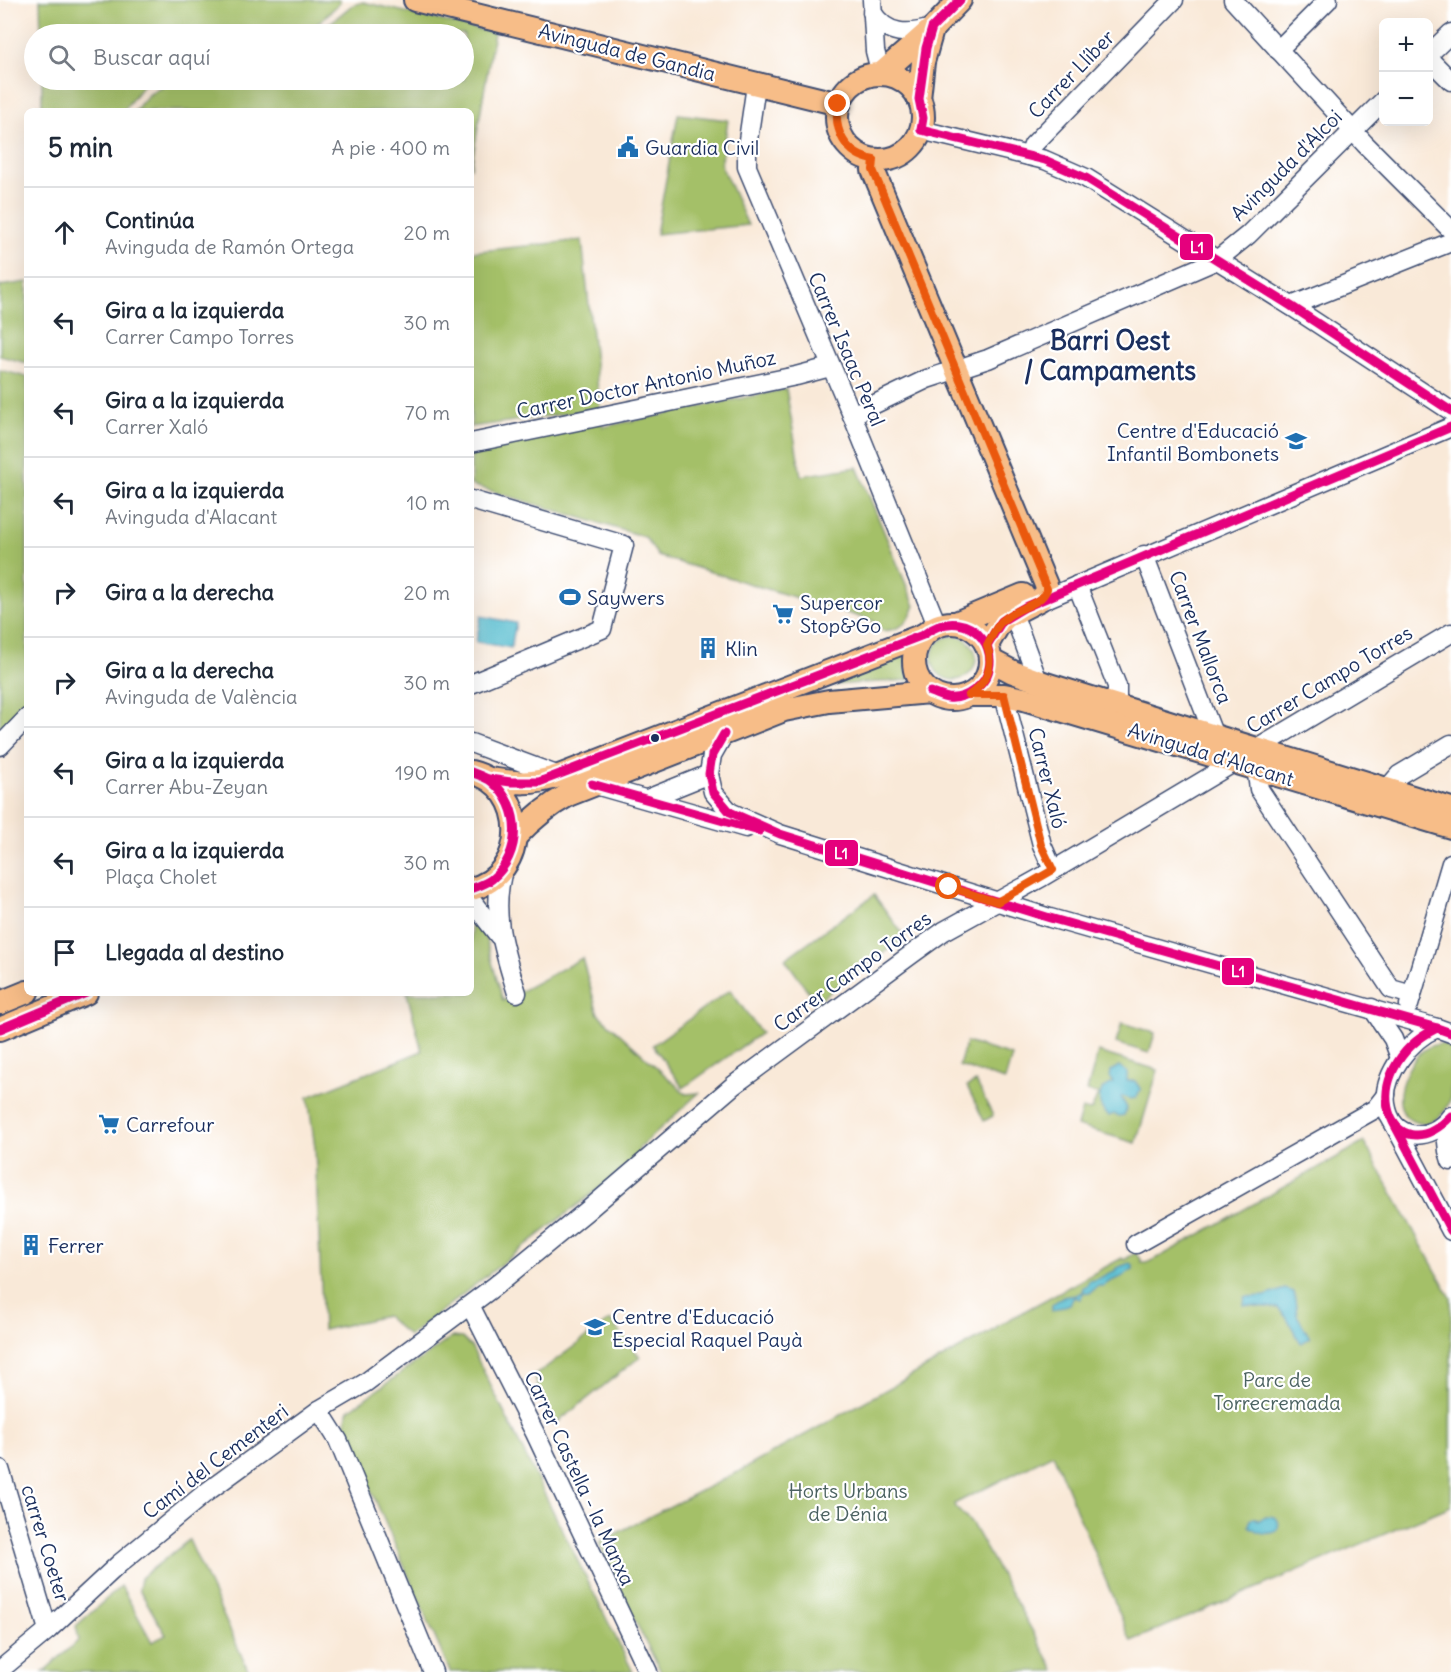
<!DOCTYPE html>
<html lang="es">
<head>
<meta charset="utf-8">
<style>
  :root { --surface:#fff; --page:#f2f2f3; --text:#1f2937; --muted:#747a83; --line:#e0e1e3 }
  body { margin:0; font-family:Delius,sans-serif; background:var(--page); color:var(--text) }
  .controls { position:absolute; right:18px; top:18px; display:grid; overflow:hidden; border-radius:9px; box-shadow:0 6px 24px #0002 }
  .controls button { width:54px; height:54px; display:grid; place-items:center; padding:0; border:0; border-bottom:2px solid var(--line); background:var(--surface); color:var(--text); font:30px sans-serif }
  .stop { position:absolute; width:18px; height:18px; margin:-14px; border:4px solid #ea580c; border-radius:50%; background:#fff }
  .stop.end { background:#ea580c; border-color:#fff; box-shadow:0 2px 6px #0008 }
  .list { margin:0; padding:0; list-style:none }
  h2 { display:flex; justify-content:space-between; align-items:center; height:78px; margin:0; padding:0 24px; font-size:26px }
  h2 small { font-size:20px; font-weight:400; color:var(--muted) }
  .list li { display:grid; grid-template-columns:39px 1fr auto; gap:18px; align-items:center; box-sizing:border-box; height:90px; padding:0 24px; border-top:2px solid var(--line) }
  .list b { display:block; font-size:22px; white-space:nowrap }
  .list p { margin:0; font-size:20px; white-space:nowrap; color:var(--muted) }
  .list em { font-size:20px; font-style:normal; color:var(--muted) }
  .icon { flex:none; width:33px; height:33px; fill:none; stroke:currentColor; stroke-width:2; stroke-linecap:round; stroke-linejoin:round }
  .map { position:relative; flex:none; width:1451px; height:1672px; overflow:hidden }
  .search { position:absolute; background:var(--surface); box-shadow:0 6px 24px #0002; left:24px; top:24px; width:450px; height:66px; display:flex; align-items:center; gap:15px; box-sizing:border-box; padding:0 21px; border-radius:33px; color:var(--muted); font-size:22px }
  .panel { position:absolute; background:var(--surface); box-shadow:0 6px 24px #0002; left:24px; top:108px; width:450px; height:888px; border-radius:9px }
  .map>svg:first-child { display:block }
</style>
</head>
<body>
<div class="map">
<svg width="1451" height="1672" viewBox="0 0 1451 1672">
  <rect width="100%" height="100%" fill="#fff"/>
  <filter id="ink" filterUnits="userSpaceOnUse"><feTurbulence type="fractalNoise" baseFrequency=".0167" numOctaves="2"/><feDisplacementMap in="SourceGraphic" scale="12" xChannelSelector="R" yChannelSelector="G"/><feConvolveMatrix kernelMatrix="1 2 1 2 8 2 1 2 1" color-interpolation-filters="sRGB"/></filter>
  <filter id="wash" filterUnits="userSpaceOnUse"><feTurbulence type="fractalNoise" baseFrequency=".008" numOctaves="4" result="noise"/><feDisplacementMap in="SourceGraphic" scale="24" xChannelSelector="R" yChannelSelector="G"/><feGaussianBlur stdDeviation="1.35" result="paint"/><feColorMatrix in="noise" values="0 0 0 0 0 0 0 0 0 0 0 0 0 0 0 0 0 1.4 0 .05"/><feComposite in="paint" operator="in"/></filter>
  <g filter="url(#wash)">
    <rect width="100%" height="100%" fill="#f9e9d8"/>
    <g fill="#a4c067" stroke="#607862" stroke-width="1.5">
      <polygon points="40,0 339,0 340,3 306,34 41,34"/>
      <path d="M363,2l131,31 -23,135v-57h-336c19,-26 27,-26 58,-31h271v-46h-147l34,-28z"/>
      <polygon points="42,80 153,80 143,85 123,111 42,111"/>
      <polygon points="678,114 728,120 721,165 748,225 656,234"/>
      <polygon points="582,240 600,409 471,427 471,252"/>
      <polygon points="27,282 27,363 0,356 0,286"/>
      <polygon points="0,370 27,377 27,701 0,730"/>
      <path d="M786,389l15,87 56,-9 58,139c-7,16 -13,24 -32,25l-10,-10 -215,-65 -13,-19 -174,-52v-37l130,-27 2,6z"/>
      <circle cx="954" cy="658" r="22"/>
      <polygon points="906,653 905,667 910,680 832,685"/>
      <polygon points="874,895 905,937 816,1002 785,959"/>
      <polygon points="471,917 485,937 503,1001 582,958 598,1014 686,1094 699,1093 639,1148 638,1158 409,1336 386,1316 323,1330 315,1148 308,1097 422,1051 407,993 471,993"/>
      <polygon points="730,990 761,1033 683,1088 653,1045"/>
      <polygon points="1122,1023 1155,1033 1149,1053 1116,1043"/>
      <polygon points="966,1042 1012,1056 1005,1080 959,1066"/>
      <path d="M1443,1044l8,5c0,14 0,39 -1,51 -14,42 -74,25 -40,-34 8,-13 17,-22 33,-22z"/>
      <polygon points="1098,1052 1158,1070 1136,1143 1077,1126 1082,1109 1089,1111 1092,1109 1098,1094 1087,1091"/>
      <polygon points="976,1082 993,1116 984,1121 967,1086"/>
      <polygon points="1364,1142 1451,1298 1451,1506 1131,1641 1053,1454 954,1504 955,1507 972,1524 1055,1671 661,1672 628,1607 599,1542 738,1472 997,1328 997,1326 1122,1258 1124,1260 1135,1253 1140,1257 1142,1263 1146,1263 1154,1260"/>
      <polygon points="610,1320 640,1357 554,1425 534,1376"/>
      <polygon points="452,1337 462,1338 472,1348 633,1672 450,1672 345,1430 346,1418 349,1410"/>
      <polygon points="189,1540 249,1672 43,1672 79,1640 76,1626 121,1586 152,1642 166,1635 139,1589 141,1578"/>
    </g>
    <g fill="#50bacd" stroke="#367496" stroke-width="1.5">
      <polygon points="481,616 516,623 511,648 476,642"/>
      <path d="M1119,1066l8,6v9h8l6,9 -5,8 -7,1 -6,-3 -2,1 6,11 -3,7 -5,1 -5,-2 -5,2c-14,-10 -12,-29 4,-33l-3,-5 1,-7z"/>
      <path d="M1130,1263l3,2v4c-4,2 -8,6 -12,8 -6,3 -12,3 -17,9h-6l-8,7 -6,-1 -4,7 -6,-2 -4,7 -18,7v-6l10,-8 14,-2 6,-3 1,-5 4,-2 2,-4c10,0 17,-8 26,-10l1,-3z"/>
      <polygon points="1285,1289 1294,1292 1297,1315 1310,1338 1301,1343 1286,1317 1278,1308 1244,1305 1245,1297 1265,1296"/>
      <path d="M1266,1516l9,1c5,4 4,8 2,14 -10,5 -19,2 -28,-5l2,-8h5l2,3z"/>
    </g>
  </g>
  <g filter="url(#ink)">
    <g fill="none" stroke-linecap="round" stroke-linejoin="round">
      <defs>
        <g id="minor">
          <polyline points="872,0 875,51 881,74"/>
          <polyline points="1233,0 1365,144 1451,230"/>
          <path d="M872,12c15,24 36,23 60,16"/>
          <polyline points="1278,50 1328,0"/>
          <polyline points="1428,55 1451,33"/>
          <polyline points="1428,58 1451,81"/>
          <polyline points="756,85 747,147 747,167 852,415 937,625"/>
          <polyline points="921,130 1045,160 1086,178 1291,306 1451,411"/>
          <polyline points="1029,156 1033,145 1174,0"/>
          <polyline points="1291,306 1451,242"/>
          <polyline points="852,415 927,379 988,359 1217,260 1248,235 1384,100"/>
          <polyline points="471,443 796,376 830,367"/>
          <polyline points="471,500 624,545 602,629 471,684"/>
          <polyline points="1144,555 1214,736"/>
          <polyline points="1077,585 1117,686 1117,707"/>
          <polyline points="1036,603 1451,427"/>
          <polyline points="1013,613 1038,681"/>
          <polyline points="1004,695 1042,845 1053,870"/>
          <polyline points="724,734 712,755 709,774 713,792 730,812 780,834 1050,918 1437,1028"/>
          <polyline points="471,743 559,776"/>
          <polyline points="0,746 27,718"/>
          <polyline points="1256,767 1259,789 1391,989 1412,995"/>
          <polyline points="592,784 746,828"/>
          <polyline points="1387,789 1399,775 1451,744"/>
          <polyline points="647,799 709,774"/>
          <path d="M504,867c-14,45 0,84 13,126"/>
          <polyline points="471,900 499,936"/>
          <polyline points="1409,1005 1451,863"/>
          <polyline points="1372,1008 1393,1039 1400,1058"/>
          <path d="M1451,1033l-14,-5c-26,10 -55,47 -51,76 6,38 45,39 65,12"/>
          <polyline points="1394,1124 1451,1231"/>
          <polyline points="1445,1124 1448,1151 1451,1161"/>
          <polyline points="1136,1244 1375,1109 1386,1095"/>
          <polyline points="470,1305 535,1433 648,1672"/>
          <polyline points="319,1410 338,1440 433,1672"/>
          <polyline points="0,1469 48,1630"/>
          <polyline points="0,1670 48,1630 119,1564 204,1494 319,1410 365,1383 495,1286 588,1210 734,1085 912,954 944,931 1042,877 1451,633"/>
        </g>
        <g id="major">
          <polyline points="415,0 839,104"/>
          <circle cx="880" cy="117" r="43"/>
          <polyline points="881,74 934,27 960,0"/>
          <polyline points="919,99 923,62 932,30"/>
          <polyline points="874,160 873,170 1046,585 1047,589 1046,594 1039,600 1006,617 998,626 987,645"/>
          <circle cx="952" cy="661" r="38"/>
          <polyline points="956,623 1023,595"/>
          <polyline points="990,660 1013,672 1049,685 1451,809"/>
          <polyline points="969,695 1004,695 1024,699 1451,827"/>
          <path d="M471,772c59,14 59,103 0,117"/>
          <path d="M489,779c27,4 43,6 70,-3l364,-141"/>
          <path d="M516,836c16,-17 32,-30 52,-41l216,-85 45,-9 101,-9"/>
          <polyline points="0,1003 27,992"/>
          <polyline points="0,1029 86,993"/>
        </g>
      </defs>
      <use href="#minor" stroke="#3c4b70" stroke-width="21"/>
      <use href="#major" stroke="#3c4b70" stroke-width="26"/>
      <use href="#minor" stroke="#fff" stroke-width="18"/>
      <use href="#major" stroke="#f7bd88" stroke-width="22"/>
      <defs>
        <g id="bus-1">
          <polyline points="921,130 1045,160 1086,178 1291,306 1451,411"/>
          <polyline points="921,130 923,118 919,99 926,48 932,28 960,0"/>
          <polyline points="987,645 1002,621 1025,607 1451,427"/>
          <polyline points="724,734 712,755 709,774 713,792 730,812 780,834 1050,918 1437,1028"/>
          <path d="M471,772c7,3 15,5 21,10 30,25 30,72 0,97 -6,5 -14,7 -21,10"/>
          <path d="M489,779l22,3h28l384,-147c49,-38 91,28 51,55 -8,6 -17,9 -26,8 -6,-1 -12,-4 -18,-6"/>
          <polyline points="592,784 759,831"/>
          <polyline points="0,1029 86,993"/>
          <path d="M1451,1033l-14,-5c-88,44 -45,150 14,88"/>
          <polyline points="1393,1122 1451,1231"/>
        </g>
      </defs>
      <use href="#bus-1" stroke="#fff" stroke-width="14"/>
      <use href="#bus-1" stroke="#e5007d" stroke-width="9"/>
    </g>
  </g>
  <g fill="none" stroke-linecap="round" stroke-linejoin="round" filter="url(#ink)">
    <path stroke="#ea580c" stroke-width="8" d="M838,104c-5,26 7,51 36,56l-1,10 174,419c-6,16 -28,18 -40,28 -10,6 -14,18 -20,28 7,21 0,38 -18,50h35l37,150 12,25 -56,32 -48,-15"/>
  </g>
  <defs>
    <symbol id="civic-bare" viewBox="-9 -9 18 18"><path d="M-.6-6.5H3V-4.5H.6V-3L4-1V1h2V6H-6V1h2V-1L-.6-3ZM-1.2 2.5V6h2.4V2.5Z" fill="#1f6fb2" stroke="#fff" stroke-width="2.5" paint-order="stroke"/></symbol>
    <symbol id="school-bare" viewBox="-9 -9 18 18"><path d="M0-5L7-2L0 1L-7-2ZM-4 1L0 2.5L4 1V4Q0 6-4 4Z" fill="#1f6fb2" stroke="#fff" stroke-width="2.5" paint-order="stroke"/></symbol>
    <symbol id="stadium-bare" viewBox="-9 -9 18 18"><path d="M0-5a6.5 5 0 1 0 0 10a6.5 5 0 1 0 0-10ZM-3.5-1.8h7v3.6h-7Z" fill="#1f6fb2" stroke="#fff" stroke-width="2.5" paint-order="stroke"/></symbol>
    <symbol id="supermarket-bare" viewBox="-9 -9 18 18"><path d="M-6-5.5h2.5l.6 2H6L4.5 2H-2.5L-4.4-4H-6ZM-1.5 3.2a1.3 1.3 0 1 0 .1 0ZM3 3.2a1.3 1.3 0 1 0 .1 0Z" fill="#1f6fb2" stroke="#fff" stroke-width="2.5" paint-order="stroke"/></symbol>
    <symbol id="building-bare" viewBox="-9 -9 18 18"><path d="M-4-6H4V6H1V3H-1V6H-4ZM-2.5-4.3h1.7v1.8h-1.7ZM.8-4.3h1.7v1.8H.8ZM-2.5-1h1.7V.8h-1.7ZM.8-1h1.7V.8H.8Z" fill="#1f6fb2" stroke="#fff" stroke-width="2.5" paint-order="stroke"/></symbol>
  </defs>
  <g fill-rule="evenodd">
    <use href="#civic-bare" x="613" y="132" width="30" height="30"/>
    <use href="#school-bare" x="1281" y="426" width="30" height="30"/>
    <use href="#stadium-bare" x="555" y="582" width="30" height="30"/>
    <use href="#supermarket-bare" x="768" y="599" width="30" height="30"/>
    <use href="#building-bare" x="693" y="633" width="30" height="30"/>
    <use href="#supermarket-bare" x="94" y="1109" width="30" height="30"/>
    <use href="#building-bare" x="16" y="1230" width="30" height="30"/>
    <use href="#school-bare" x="580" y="1312" width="30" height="30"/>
  </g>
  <circle fill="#1b2f5e" stroke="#fff" stroke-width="2" cx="655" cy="738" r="5"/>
  <g text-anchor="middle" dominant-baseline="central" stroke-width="4.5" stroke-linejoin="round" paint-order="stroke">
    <g font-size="20" fill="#1b2f5e" stroke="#fff">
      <text transform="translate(627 52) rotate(14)">Avinguda de Gandia</text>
      <text transform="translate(1071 74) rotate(-46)">Carrer Llíber</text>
      <text transform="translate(1286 165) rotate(-45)">Avinguda d'Alcoi</text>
      <text transform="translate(847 349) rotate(67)">Carrer Isaac Peral</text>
      <text transform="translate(646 384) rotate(-12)">Carrer Doctor Antonio Muñoz</text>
      <text transform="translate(1201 637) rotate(69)">Carrer Mallorca</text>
      <text transform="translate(1329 679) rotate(-31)">Carrer Campo Torres</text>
      <text transform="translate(1211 754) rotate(17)">Avinguda d'Alacant</text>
      <text transform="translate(1048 778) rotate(76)">Carrer Xaló</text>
      <text transform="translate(852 971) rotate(-36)">Carrer Campo Torres</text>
      <text transform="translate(215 1461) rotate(-37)">Camí del Cementeri</text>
      <text transform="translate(580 1478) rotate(65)">Carrer Castella - la Manxa</text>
      <text transform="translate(46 1543) rotate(73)">carrer Coeter</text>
    </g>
    <g font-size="20" fill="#1b2f5e" stroke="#fff" text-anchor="start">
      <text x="645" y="147">Guardia Civil</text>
      <text x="1279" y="430" text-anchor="end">Centre d'Educació<tspan x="1279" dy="23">Infantil Bombonets</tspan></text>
      <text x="587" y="597">Saywers</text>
      <text x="800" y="602">Supercor<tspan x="800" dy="23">Stop&amp;Go</tspan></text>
      <text x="725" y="648">Klin</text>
      <text x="126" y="1124">Carrefour</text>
      <text x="48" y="1245">Ferrer</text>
      <text x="612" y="1316">Centre d'Educació<tspan x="612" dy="23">Especial Raquel Payà</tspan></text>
    </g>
    <g font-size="20" fill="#4b6261" stroke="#fff">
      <text x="1277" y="1379">Parc de<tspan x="1277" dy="23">Torrecremada</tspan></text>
      <text x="848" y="1490">Horts Urbans<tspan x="848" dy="23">de Dénia</tspan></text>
    </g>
    <g font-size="26" font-weight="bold" fill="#1b2f5e" stroke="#fff">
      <text x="1110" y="340">Barri Oest<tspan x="1110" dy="30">/ Campaments</tspan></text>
    </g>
  </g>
  <g stroke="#fff" stroke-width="2">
    <rect x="1179" y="233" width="35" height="28" rx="6" fill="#e5007d"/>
    <rect x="824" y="839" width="35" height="28" rx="6" fill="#e5007d"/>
    <rect x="1221" y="957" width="34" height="29" rx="6" fill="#e5007d"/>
  </g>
  <g font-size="16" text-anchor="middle" font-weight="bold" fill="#fff">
    <text x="1197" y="253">L1</text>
    <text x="841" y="859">L1</text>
    <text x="1238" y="977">L1</text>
  </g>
</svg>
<div class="controls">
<button>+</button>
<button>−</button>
</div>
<div class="stop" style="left:949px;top:887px"></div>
<div class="stop end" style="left:838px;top:104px"></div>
<div class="search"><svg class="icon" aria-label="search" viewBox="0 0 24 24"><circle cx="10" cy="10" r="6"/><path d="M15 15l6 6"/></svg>Buscar aquí</div>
<section class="panel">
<h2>5 min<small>A pie · 400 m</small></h2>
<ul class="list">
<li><svg class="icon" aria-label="ahead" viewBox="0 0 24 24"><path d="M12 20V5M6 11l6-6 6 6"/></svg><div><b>Continúa</b><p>Avinguda de Ramón Ortega</p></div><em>20 m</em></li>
<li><svg class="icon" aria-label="left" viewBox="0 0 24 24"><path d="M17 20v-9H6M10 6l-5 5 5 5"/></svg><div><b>Gira a la izquierda</b><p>Carrer Campo Torres</p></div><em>30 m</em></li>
<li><svg class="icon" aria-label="left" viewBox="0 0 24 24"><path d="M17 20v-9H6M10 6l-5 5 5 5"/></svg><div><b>Gira a la izquierda</b><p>Carrer Xaló</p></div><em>70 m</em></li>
<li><svg class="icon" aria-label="left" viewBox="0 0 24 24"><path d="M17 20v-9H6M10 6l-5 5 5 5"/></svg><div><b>Gira a la izquierda</b><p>Avinguda d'Alacant</p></div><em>10 m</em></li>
<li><svg class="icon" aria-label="right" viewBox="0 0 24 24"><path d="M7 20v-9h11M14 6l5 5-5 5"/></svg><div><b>Gira a la derecha</b></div><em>20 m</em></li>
<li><svg class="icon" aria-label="right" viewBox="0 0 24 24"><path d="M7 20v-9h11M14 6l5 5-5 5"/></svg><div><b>Gira a la derecha</b><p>Avinguda de València</p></div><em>30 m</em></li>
<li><svg class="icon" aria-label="left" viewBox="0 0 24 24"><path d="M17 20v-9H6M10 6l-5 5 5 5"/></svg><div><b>Gira a la izquierda</b><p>Carrer Abu-Zeyan</p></div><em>190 m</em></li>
<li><svg class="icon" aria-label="left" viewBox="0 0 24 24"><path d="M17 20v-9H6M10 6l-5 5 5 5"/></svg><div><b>Gira a la izquierda</b><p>Plaça Cholet</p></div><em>30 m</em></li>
<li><svg class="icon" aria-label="arrive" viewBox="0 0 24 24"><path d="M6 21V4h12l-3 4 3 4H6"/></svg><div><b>Llegada al destino</b></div></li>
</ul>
</section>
</div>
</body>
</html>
